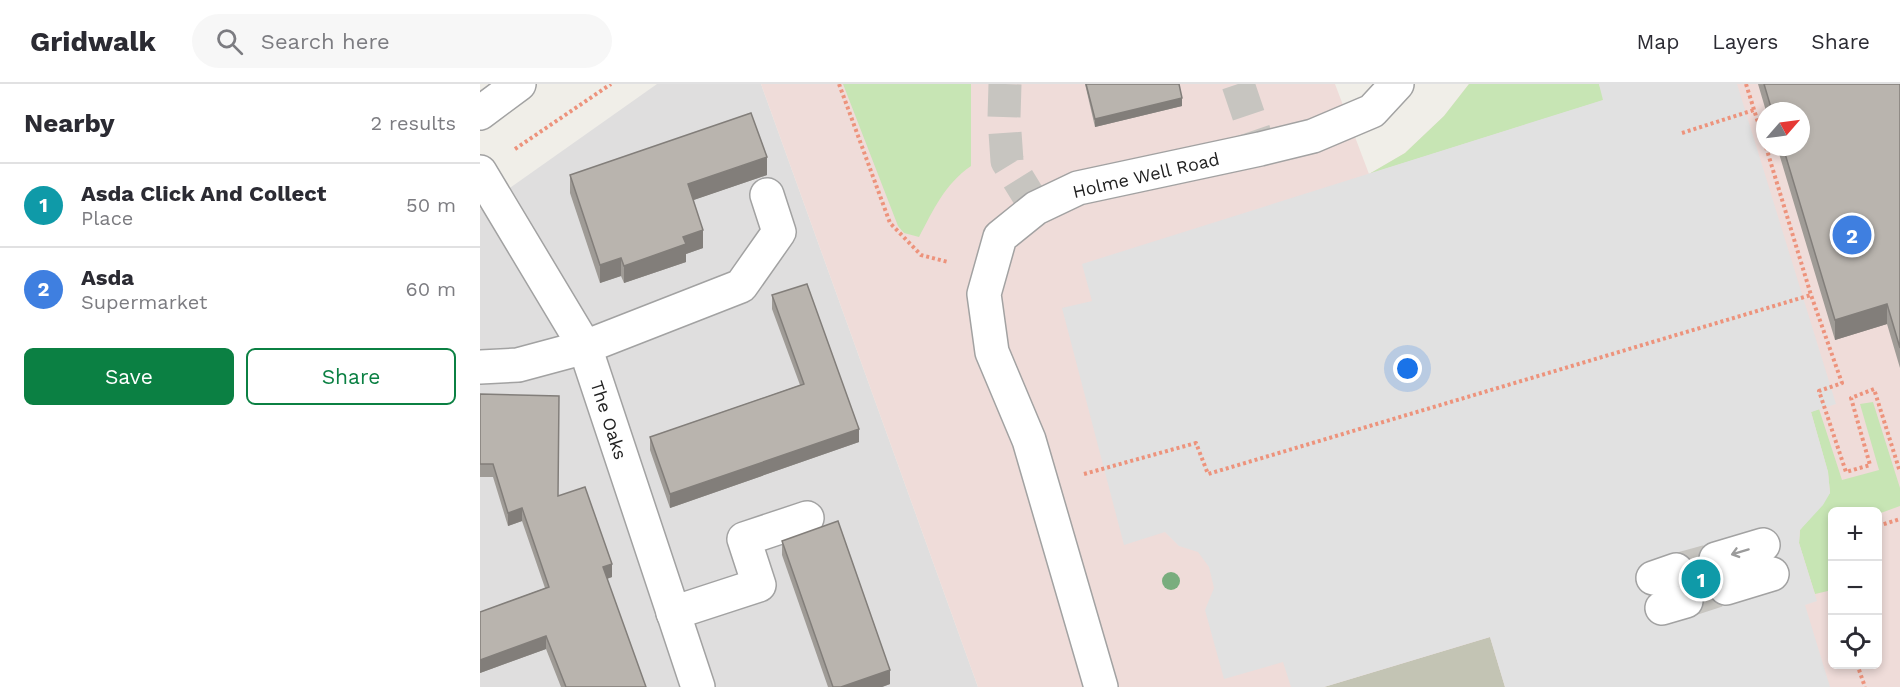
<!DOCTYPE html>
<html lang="en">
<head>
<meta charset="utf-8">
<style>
  :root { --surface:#fff; --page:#f7f7f7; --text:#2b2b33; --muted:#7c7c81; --line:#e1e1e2; --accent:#0b8043 }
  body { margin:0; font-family:"Work Sans",sans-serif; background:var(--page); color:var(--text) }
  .controls { position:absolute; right:18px; bottom:18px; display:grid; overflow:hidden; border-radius:9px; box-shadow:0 3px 9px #0003 }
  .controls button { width:54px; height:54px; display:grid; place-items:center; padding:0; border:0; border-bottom:2px solid var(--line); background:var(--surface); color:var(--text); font:30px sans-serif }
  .compass { position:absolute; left:1276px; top:18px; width:54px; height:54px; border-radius:50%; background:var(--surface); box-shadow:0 3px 9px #0003; rotate:62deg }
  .you { position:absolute; left:928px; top:285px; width:21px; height:21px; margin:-15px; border:4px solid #fff; border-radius:50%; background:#1a73e8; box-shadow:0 0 0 9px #1a73e833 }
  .badge { display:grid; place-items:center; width:39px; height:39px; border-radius:50%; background:var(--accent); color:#fff; font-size:20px; font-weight:700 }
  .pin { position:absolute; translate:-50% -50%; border:3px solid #fff; box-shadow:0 2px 6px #0006 }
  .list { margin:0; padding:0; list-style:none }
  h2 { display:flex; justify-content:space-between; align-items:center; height:78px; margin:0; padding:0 24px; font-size:26px }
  h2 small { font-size:20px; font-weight:400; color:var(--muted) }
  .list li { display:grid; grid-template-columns:39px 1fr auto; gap:18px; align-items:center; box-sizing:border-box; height:84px; padding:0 24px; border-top:2px solid var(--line) }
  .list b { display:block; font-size:22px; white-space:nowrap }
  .list p { margin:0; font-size:20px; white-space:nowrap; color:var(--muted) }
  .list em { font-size:20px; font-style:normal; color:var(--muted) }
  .actions { display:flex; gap:12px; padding:18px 24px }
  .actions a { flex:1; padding:14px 0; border:2px solid var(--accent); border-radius:9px; text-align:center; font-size:21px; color:var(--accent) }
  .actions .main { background:var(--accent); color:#fff }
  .icon { flex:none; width:33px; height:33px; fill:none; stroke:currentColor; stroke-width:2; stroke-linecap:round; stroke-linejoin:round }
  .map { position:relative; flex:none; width:1420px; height:603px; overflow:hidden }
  header { display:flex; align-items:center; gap:36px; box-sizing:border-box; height:84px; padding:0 30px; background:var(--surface); border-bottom:2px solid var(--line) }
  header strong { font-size:28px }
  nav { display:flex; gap:33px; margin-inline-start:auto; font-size:21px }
  .search { width:420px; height:54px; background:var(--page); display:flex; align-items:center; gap:15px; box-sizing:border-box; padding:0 21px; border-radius:33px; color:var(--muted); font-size:22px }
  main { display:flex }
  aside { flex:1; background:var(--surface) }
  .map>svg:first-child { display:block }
</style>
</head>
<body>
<header>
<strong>Gridwalk</strong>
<div class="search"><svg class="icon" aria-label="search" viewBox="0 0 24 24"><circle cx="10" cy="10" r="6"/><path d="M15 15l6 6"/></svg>Search here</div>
<nav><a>Map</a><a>Layers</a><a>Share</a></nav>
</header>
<main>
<aside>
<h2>Nearby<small>2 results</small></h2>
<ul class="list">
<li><span class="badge" style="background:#0f9aa8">1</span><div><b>Asda Click And Collect</b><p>Place</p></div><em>50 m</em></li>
<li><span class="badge" style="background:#3f7fe0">2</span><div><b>Asda</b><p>Supermarket</p></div><em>60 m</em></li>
</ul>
<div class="actions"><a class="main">Save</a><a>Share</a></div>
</aside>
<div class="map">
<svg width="1420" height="603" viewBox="0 0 1420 603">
  <rect width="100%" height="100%" fill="#f0eee8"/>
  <polygon fill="#dfdede" points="177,0 281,0 498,603 0,603 0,125"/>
  <path fill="#efdcd9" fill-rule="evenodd" d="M281,0h574l34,90 36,-21 39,-37 25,-32h431v603h-922zM1285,27h36v36h-36zM1352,428h46v152h-46z"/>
  <polygon fill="#c3c4b4" points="1010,553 1025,603 844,603"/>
  <g fill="#c7e5b4">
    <path d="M363,0h128v82c-27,19 -37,43 -52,71l-15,-4 -6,-7z"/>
    <polygon points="989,0 1119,0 1124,16 889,90 925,69 964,32"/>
    <polygon points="1393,318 1420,404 1420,422 1398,430 1398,428 1352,428 1352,506 1335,510 1319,459 1320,446 1350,409 1348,388 1331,328 1339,325 1362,396 1399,386 1380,320"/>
  </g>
  <polygon fill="#e1e1e1" points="1119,0 1257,0 1356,320 1331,328 1348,388 1350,409 1343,421 1320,446 1319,459 1337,517 1325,521 1350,603 1025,603 1010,553 844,603 811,603 803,578 744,595 725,526 734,504 729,483 718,468 699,462 685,448 644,461 582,224 612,217 602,180 1123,16"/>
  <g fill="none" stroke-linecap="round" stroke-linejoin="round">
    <g stroke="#c7c5c0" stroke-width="33" stroke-dasharray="33 16" stroke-linecap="butt">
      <polyline points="525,0 524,34 527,77 556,124"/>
      <polyline points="758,0 780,65"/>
      <polyline points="1196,486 1236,475"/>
      <polyline points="1206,517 1246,504"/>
    </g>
    <defs>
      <g id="minor">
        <polyline points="0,29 39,0"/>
        <polyline points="0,88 105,263 218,603"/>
        <polyline points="0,283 38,281 105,263 261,202 299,148 287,111"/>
        <polyline points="1236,475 1283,461"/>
        <polyline points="1173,494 1196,486"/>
        <polyline points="1246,504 1292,490"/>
        <polyline points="1182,524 1206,517"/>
        <polyline points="193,529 279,501 264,455 327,434"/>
        <polyline points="621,603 549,356 512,268 504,210 520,153 556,124 598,104 780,65 833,52 892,27 917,0"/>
      </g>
    </defs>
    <use href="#minor" stroke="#a2a2a2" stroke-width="36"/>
    <g stroke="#ed937c" stroke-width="4" stroke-dasharray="3 3" stroke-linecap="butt">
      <polyline points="359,0 410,139 441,171 468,178"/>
      <polyline points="1266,0 1285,61"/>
      <polyline points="1202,49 1274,26"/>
      <polyline points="1286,63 1331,211 1362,299 1339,307 1366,388 1390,381 1371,314 1394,305 1420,388"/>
      <polyline points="35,65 131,0"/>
      <polyline points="604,390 716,359 728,390 1331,211"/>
      <polyline points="1398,442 1420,435"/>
      <polyline points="1377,580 1385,603"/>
    </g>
    <use href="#minor" stroke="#fff" stroke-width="33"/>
  </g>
  <circle fill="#79ad7e" cx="691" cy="497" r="9"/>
  <g fill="#9f9b96">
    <polygon points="605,0 699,0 702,22 615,43"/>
    <polygon points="1278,0 1420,0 1420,284 1407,240 1355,256 1297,63 1321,63 1321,27 1286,27"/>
    <polygon points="90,91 287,91 213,116 223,164 206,170 206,178 144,199 141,192 120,199 90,109"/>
    <polygon points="292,211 379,358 190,424 170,366 170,353 320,301 292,225"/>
    <polygon points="0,310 78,412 132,493 127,495 166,603 81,603 66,565 0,589 0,528 65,504 42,437 28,442 13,393 0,393"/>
    <polygon points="302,457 410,600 402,603 348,603 302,471"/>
  </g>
  <g fill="#827e7a">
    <polygon points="702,14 702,22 615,43 615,35"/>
    <polygon points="287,73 287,91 208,118 208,100"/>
    <polygon points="223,146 223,164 206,170 206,178 144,199 144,182 203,153"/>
    <polygon points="141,174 141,192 120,199 120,181"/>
    <polygon points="1407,220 1407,240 1355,256 1355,236"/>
    <polygon points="379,345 379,358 190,424 190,410"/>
    <polygon points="42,424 42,437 28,442 28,429"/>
    <polygon points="132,480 132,493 123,496 123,483"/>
    <polygon points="66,552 66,565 0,589 0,576"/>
    <polygon points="410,586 410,600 402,603 361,603"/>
  </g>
  <g fill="#b9b4ae" stroke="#827e7a" stroke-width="1.5">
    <polygon points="606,0 699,0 702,14 615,35"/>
    <polygon points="1284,0 1420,0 1420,264 1407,220 1355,236 1303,63 1321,63 1321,27 1292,27"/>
    <polygon points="271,29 287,73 208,100 223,146 203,153 206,160 144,182 141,174 120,181 90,91"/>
    <polygon points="327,200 379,345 190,410 170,353 324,300 292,211"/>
    <polygon points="0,310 79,312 78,412 105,403 132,480 123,483 166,603 86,603 66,552 0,576 0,528 69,503 42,424 28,429 13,380 0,380"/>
    <polygon points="358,437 410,586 361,603 353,603 302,457"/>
  </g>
  <defs><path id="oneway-shaft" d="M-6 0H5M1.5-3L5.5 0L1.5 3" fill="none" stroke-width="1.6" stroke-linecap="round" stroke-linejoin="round" transform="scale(1.5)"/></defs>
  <use stroke="#9b9b9b" href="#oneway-shaft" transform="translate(1260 468) rotate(163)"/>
  <g text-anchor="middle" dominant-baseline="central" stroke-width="4.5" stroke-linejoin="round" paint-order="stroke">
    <g font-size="18" fill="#212121" stroke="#fff">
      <text transform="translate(666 91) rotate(-13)">Holme Well Road</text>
      <text transform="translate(129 336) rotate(72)">The Oaks</text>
    </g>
  </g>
</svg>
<div class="controls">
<button>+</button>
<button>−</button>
<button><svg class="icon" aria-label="locate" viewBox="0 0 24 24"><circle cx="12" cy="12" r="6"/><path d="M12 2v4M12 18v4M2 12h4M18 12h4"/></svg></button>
</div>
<svg class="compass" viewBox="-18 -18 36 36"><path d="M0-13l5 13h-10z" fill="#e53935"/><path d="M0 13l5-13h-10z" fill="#7c7c81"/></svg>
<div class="you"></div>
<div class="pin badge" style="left:1221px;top:495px;background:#0f9aa8">1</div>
<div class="pin badge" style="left:1372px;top:151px;background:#3f7fe0">2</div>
</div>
</main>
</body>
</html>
